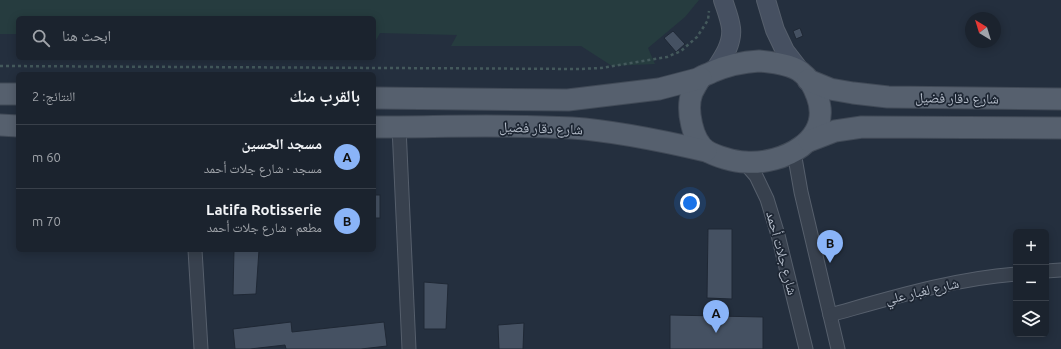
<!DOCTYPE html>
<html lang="ar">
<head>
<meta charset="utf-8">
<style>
  :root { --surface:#1b232e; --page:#282f3a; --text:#f1f3f6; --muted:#a0a4aa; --line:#39404a; --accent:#8ab4f8 }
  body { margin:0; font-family:Ubuntu,"Noto Naskh Arabic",sans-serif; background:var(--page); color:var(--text); direction:rtl }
  .controls { position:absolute; right:12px; bottom:12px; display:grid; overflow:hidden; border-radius:6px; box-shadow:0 2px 10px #0003 }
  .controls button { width:36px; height:36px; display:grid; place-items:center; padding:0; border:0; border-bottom:1px solid var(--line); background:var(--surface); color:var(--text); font:20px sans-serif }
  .compass { position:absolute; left:965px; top:12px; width:36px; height:36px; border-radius:50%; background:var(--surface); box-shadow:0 2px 10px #0003; rotate:322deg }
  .you { position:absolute; left:690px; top:203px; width:14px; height:14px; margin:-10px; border:3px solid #fff; border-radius:50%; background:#1a73e8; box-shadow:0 0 0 6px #1a73e833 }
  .badge { display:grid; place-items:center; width:26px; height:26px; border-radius:50%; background:var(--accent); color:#111; font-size:13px; font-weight:700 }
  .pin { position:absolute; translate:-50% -33px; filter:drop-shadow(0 1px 2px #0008) }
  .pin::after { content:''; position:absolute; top:21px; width:14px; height:12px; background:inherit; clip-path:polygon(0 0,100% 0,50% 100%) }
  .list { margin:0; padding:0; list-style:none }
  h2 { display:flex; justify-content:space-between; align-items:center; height:52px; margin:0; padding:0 16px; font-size:17px }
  h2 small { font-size:13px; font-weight:400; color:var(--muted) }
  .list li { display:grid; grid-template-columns:26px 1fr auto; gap:12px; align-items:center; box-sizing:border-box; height:64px; padding:0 16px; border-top:1px solid var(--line) }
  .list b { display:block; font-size:15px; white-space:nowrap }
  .list p { margin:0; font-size:13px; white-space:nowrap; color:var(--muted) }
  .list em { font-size:13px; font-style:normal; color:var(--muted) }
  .icon { flex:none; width:22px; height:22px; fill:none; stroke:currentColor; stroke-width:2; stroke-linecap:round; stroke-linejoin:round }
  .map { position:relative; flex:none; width:1061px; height:349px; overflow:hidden; direction:ltr }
  .search { position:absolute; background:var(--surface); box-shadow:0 2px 10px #0003; left:16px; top:16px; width:360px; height:44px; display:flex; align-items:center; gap:10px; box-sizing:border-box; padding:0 14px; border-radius:6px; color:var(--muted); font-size:15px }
  .panel { position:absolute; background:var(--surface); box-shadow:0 2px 10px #0003; left:16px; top:72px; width:360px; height:180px; border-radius:6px; direction:rtl }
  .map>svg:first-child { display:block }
</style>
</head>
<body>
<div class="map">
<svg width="1061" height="349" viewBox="0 0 1061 349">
  <rect width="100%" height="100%" fill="#242f3e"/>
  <polygon fill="#263c3f" points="0,0 699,0 685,17 648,48 655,64 612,66 581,46 451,46 457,35 380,33 374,44 374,18 18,18 18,34 0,34"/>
  <g fill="#455162" stroke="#1f2835">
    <polygon points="800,28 803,36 796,39 793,31"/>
    <polygon points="673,31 685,44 676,52 664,38"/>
    <rect x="374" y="195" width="6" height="23"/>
    <polygon points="708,229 732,229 732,299 707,298"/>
    <polygon points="234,250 259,250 256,294 233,295"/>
    <polygon points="424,282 448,284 446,329 424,329"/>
    <polygon points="670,315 763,317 763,349 670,349"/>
    <polygon points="291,322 292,332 384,322 387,346 361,349 286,349 285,345 250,349 235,349 233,329"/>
    <polygon points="524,323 523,349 499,349 498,325"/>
  </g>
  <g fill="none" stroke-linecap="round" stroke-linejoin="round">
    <defs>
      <g id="street">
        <polyline points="399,127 409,349"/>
        <polyline points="794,152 801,192 838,349"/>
        <polyline points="744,162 756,176 767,199 778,235 806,349"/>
        <polyline points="195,250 201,349"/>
        <polyline points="1046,271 1061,270"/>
        <path d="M830,315c61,-17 122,-36 186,-41"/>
      </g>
      <g id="secondary">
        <polyline points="766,0 775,30 785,51 802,73"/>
        <path d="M714,71c8,-12 19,-27 17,-43 -1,-9 -5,-19 -8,-28"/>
      </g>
      <g id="primary">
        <path d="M759,61c11,1 34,4 43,12 7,5 12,15 15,23 17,44 -35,69 -72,66 -10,0 -30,-6 -38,-11 -15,-10 -21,-42 -15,-58 1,-3 3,-5 4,-8 2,-2 3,-6 5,-8 3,-2 8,-3 11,-5 16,-7 30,-10 47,-11z"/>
        <polyline points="808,80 830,89 853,93 888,97 1061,99"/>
        <polyline points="0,94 18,94"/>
        <polyline points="374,98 568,100 659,89 701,78"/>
        <polyline points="0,125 18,126"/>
        <path d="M374,127c66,0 132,-3 198,1 44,3 91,13 134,23"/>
        <polyline points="809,141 835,131 862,127 1061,128"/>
      </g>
    </defs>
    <use href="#street" stroke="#565f6c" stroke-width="15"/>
    <use href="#secondary" stroke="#565f6c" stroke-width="20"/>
    <use href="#primary" stroke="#414a57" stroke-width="23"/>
    <polyline stroke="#44595c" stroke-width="2.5" stroke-dasharray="3 3" stroke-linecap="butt" points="0,66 580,69 601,68 667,57 681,51 697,37 708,20 709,11"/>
    <use href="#street" stroke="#38414e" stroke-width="13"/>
    <use href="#secondary" stroke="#465061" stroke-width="18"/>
    <use href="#primary" stroke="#56606e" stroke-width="21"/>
  </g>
  <g text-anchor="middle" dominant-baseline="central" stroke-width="3.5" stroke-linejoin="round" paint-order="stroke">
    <g font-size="14" fill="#b4bcc9" stroke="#1d2633">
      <text transform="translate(957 98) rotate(1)">شارع دقار فضيل</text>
      <text transform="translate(541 128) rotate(2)">شارع دقار فضيل</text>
      <text transform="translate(782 253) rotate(75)">شارع جلات أحمد</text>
      <text transform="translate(922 291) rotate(-13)">شارع لغبار علي</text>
    </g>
  </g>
</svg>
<div class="controls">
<button>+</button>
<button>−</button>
<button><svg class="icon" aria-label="layers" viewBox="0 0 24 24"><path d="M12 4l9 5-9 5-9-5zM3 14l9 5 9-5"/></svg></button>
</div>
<svg class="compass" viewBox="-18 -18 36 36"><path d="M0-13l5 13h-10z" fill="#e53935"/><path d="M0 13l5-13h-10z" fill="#a0a4aa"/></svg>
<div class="you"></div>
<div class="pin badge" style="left:716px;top:333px">A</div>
<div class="pin badge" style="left:830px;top:263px">B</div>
<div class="search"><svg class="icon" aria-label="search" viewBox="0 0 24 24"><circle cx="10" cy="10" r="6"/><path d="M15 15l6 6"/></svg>ابحث هنا</div>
<section class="panel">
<h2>بالقرب منك<small>النتائج: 2</small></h2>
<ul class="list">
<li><span class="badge">A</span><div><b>مسجد الحسين</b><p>مسجد · شارع جلات أحمد</p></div><em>60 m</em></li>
<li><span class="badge">B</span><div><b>Latifa Rotisserie</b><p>مطعم · شارع جلات أحمد</p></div><em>70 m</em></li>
</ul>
</section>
</div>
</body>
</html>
